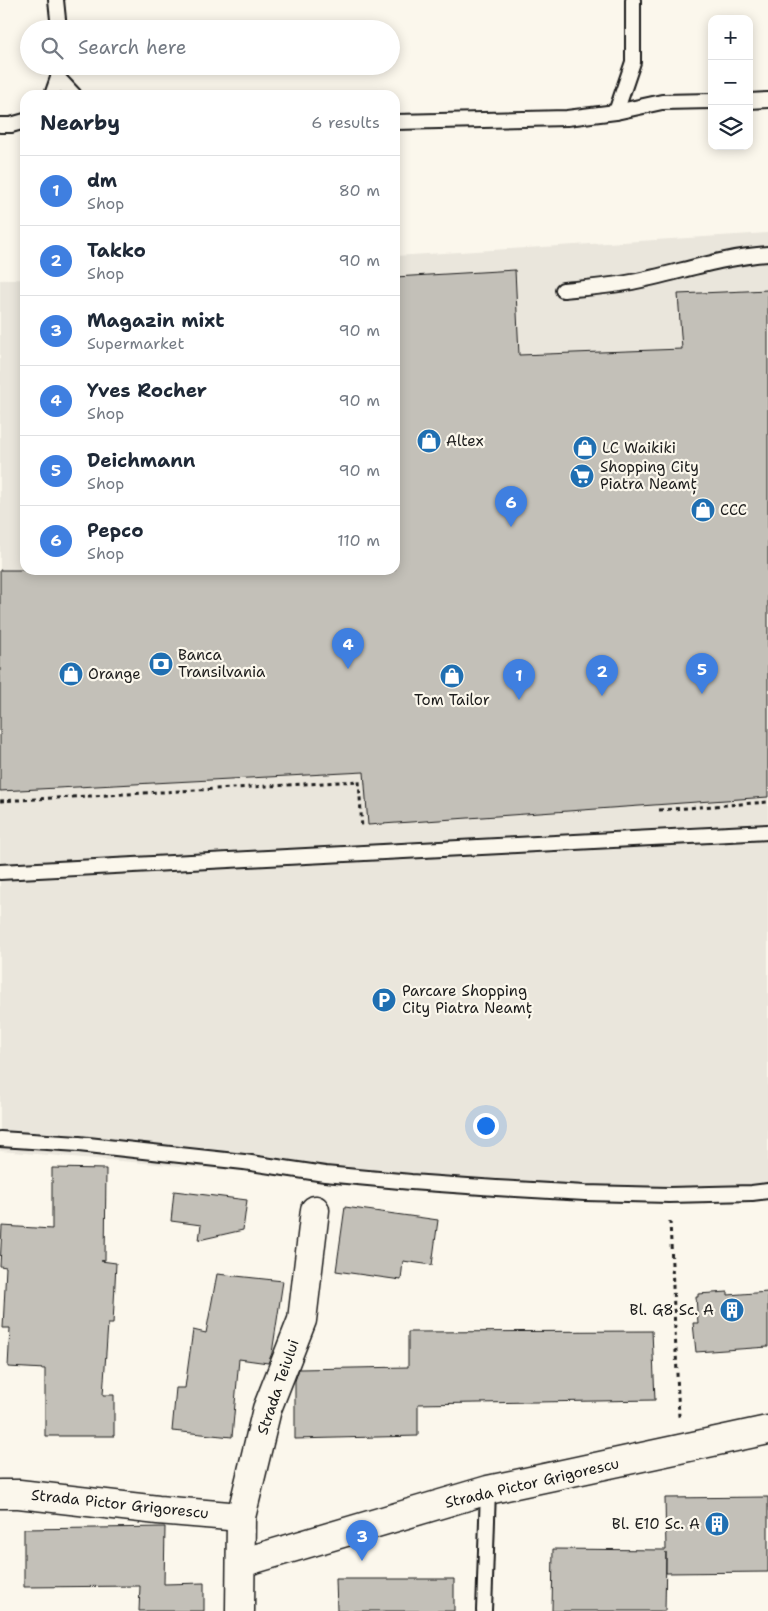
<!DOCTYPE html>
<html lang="en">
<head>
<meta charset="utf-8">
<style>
  :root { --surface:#fff; --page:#f2f2f3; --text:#1f2937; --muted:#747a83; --line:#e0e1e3; --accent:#7c3aed }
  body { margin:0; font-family:"Shantell Sans",sans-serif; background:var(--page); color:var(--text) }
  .controls { position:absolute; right:15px; top:15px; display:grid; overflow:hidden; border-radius:10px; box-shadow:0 2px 12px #0003 }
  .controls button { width:45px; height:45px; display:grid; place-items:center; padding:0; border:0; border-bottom:1px solid var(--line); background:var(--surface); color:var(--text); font:25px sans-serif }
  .you { position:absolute; left:485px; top:1125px; width:18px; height:18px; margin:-12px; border:4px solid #fff; border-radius:50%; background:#1a73e8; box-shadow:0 0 0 8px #1a73e833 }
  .badge { display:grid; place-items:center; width:32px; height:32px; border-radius:50%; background:var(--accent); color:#fff; font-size:16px; font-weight:700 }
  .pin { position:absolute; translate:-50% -41px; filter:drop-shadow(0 1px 2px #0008) }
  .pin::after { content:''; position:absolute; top:26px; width:18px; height:15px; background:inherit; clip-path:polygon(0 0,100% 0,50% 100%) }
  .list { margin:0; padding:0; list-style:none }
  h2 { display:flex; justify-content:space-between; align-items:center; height:65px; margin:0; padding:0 20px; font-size:21px }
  h2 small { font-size:16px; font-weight:400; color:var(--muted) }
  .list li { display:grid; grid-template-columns:32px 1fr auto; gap:15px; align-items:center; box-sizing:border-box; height:70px; padding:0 20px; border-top:1px solid var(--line) }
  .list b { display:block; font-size:19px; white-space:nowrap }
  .list p { margin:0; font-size:16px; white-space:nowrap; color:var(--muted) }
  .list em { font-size:16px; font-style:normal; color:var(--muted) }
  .icon { flex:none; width:28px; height:28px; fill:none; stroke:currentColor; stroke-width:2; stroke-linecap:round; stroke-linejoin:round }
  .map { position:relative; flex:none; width:768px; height:1611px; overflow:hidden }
  .search { position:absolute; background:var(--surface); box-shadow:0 2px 12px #0003; left:20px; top:20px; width:380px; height:55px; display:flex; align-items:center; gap:12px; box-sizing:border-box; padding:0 18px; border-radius:28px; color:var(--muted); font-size:19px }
  .panel { position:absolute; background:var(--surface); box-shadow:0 2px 12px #0003; left:20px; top:90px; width:380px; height:485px; border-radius:15px }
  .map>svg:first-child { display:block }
</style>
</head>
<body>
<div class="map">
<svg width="768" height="1611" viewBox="0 0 768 1611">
  <rect width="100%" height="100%" fill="#fbf7ec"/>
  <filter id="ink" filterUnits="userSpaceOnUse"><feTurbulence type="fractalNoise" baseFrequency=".02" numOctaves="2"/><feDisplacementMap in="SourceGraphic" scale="10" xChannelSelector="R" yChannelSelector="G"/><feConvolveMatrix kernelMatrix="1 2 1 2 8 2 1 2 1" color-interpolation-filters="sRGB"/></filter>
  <g filter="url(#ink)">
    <polygon fill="#eae6dc" points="768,233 768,1195 456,1189 0,1151 0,280 25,279 25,570 395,570 395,256"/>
    <g fill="#c3c0b8" stroke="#1c1c1c">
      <polygon points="515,270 519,355 682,349 678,294 768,290 768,797 368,825 364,772 0,791 0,570 395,570 395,277"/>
      <polygon points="52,1168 106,1169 105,1260 101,1261 116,1263 113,1324 108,1324 103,1395 114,1395 114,1436 45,1436 45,1369 8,1367 10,1328 3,1328 6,1267 0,1266 2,1226 52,1229"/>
      <polygon points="174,1191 247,1200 243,1230 199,1240 201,1225 171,1221"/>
      <polygon points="345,1207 438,1220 432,1265 403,1261 401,1280 336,1271"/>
      <polygon points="217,1274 283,1281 272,1353 268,1363 239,1359 232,1437 172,1431 176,1388 185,1388 193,1330 206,1333"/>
      <polygon points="728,1292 728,1295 768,1292 768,1347 696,1352 693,1323 698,1323 696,1297 698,1297 698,1294"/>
      <polygon points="652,1331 655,1400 418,1404 418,1436 295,1439 295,1381 299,1369 408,1367 408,1332"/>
      <polygon points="768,1497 768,1572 666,1573 666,1552 665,1611 552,1611 553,1549 666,1550 665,1498"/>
      <polygon points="165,1527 164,1584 204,1583 204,1611 139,1611 140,1586 24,1587 24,1529"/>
      <polygon points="336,1579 454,1579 454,1611 337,1611"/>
    </g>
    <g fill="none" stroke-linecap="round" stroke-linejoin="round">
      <defs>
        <g id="lane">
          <polyline points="56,0 59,29"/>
          <polyline points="58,78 74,95"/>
          <polyline points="52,95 58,78 59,66"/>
          <polyline points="749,101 768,100"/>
          <polyline points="616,112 633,62 633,0"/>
          <polyline points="395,122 567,118 616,112 662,102 712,101"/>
          <polyline points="0,125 11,125 25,121"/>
          <path d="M563,290c23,-2 47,-4 69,-8 46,-9 89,-25 136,-28"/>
          <polyline points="0,872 768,832"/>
          <polyline points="0,1139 79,1144 244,1162 325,1174 411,1182 496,1188 585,1193 669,1195 752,1193 768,1191"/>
          <polyline points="484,1611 488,1490"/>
        </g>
        <g id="street">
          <polyline points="0,1494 19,1494 158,1510 241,1517"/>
          <polyline points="241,1563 488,1490 768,1430"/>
          <polyline points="240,1611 241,1517 267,1409 302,1320 315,1210"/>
        </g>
      </defs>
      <use href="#lane" stroke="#1c1c1c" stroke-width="18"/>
      <use href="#street" stroke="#1c1c1c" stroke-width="31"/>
      <g stroke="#1c1c1c" stroke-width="3" stroke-dasharray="4 4" stroke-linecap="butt">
        <polyline points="0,801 359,781 362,829"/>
        <polyline points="659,810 768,802"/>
        <polyline points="670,1221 679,1417"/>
      </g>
      <use href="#lane" stroke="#fbf7ec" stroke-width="14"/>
      <use href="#street" stroke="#fbf7ec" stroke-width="28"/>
    </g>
  </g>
  <defs>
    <symbol id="shop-disc" viewBox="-11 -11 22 22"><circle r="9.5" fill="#1f6fb2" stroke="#fbf7ec"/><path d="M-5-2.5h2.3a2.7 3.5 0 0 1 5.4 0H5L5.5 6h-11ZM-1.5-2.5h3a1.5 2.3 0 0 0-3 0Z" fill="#fff"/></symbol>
    <symbol id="supermarket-disc" viewBox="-11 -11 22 22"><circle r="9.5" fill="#1f6fb2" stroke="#fbf7ec"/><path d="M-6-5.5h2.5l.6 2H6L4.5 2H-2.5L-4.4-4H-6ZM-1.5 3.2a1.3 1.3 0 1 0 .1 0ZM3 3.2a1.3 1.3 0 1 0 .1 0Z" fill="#fff"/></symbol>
    <symbol id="bank-disc" viewBox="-11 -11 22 22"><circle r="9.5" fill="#1f6fb2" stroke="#fbf7ec"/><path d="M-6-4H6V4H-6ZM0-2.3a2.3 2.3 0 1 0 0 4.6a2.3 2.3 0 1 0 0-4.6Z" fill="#fff"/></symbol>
    <symbol id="parking-disc" viewBox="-11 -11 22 22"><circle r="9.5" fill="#1f6fb2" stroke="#fbf7ec"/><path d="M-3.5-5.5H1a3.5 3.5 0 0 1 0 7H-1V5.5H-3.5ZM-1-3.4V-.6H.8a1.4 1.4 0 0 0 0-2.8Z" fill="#fff"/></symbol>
    <symbol id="building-disc" viewBox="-11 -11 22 22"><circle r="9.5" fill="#1f6fb2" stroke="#fbf7ec"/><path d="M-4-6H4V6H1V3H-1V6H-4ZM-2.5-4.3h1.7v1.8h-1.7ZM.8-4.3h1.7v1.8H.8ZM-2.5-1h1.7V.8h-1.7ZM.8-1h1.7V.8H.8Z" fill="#fff"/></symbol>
  </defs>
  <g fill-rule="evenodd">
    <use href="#shop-disc" x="415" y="427" width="28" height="28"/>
    <use href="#shop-disc" x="571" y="434" width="28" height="28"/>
    <use href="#supermarket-disc" x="568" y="462" width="28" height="28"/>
    <use href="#shop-disc" x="689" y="496" width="28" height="28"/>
    <use href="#bank-disc" x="147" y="650" width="28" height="28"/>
    <use href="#shop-disc" x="57" y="660" width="28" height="28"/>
    <use href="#shop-disc" x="438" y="662" width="28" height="28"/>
    <use href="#parking-disc" x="370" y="986" width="28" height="28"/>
    <use href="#building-disc" x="718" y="1296" width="28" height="28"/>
    <use href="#building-disc" x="703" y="1510" width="28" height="28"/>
  </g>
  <g text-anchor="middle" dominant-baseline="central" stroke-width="4.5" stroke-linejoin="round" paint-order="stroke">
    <g font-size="15" fill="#1c1c1c" stroke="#fbf7ec" text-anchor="start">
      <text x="446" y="441">Altex</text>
      <text x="602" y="448">LC Waikiki</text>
      <text x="600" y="467">Shopping City<tspan x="600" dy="17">Piatra Neamț</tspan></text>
      <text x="720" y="510">CCC</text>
      <text x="178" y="655">Banca<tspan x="178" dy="17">Transilvania</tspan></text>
      <text x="88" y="674">Orange</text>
      <text x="452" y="700" text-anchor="middle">Tom Tailor</text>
      <text x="402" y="991">Parcare Shopping<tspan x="402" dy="17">City Piatra Neamț</tspan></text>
      <text x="714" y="1310" text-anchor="end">Bl. G8 Sc. A</text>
      <text x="700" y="1524" text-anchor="end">Bl. E10 Sc. A</text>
    </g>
    <g font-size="15" fill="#1c1c1c" stroke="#fbf7ec">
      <text transform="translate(278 1387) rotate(-71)">Strada Teiului</text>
      <text transform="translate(532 1483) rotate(-13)">Strada Pictor Grigorescu</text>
      <text transform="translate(120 1504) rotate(6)">Strada Pictor Grigorescu</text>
    </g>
  </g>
</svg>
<div class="controls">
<button>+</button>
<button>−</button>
<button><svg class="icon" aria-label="layers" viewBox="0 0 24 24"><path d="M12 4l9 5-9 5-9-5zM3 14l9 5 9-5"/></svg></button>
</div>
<div class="you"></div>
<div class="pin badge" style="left:519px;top:700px;background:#3f7fe0">1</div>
<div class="pin badge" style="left:602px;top:696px;background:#3f7fe0">2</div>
<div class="pin badge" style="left:362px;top:1561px;background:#3f7fe0">3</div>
<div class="pin badge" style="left:348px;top:669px;background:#3f7fe0">4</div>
<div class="pin badge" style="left:702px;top:694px;background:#3f7fe0">5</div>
<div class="pin badge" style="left:511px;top:527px;background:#3f7fe0">6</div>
<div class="search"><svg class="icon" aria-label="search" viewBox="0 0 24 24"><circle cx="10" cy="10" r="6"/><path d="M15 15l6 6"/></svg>Search here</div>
<section class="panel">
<h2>Nearby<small>6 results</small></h2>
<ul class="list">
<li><span class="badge" style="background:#3f7fe0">1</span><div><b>dm</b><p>Shop</p></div><em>80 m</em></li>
<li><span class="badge" style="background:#3f7fe0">2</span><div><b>Takko</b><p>Shop</p></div><em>90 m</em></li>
<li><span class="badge" style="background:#3f7fe0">3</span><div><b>Magazin mixt</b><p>Supermarket</p></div><em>90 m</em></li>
<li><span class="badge" style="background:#3f7fe0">4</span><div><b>Yves Rocher</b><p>Shop</p></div><em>90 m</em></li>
<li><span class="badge" style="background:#3f7fe0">5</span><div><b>Deichmann</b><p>Shop</p></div><em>90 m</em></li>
<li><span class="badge" style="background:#3f7fe0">6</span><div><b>Pepco</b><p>Shop</p></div><em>110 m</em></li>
</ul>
</section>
</div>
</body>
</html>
